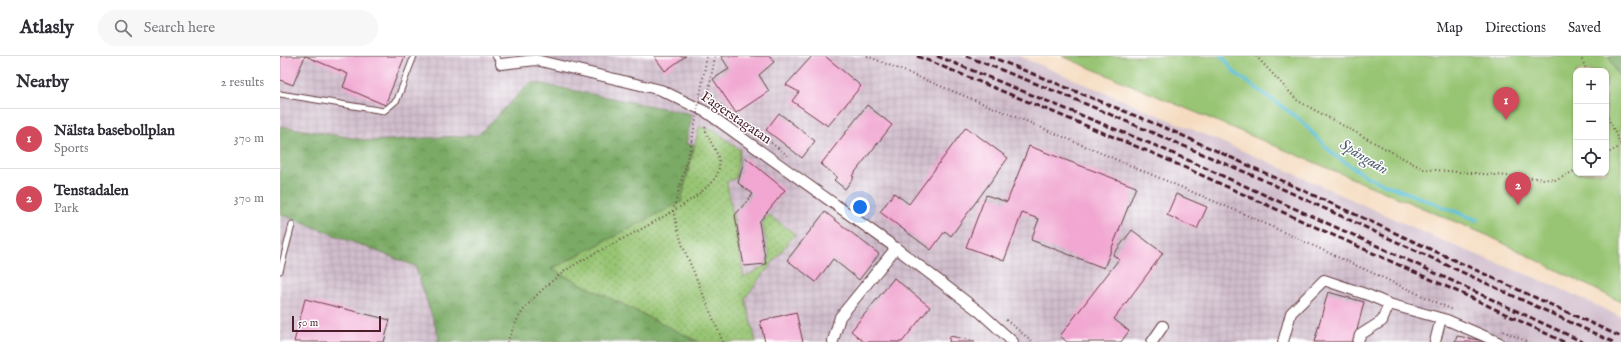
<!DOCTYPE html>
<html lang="en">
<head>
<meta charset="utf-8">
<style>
  :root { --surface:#fff; --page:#f7f7f7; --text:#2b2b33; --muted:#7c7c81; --line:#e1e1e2; --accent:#d1495b }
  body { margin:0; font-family:"IM FELL English",serif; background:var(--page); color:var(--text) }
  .controls { position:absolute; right:12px; top:12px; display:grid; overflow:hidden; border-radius:8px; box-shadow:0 1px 3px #0004 }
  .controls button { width:36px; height:36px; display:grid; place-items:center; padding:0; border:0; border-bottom:1px solid var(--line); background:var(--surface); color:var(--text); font:20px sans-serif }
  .scale { position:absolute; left:12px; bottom:10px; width:89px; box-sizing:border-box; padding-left:4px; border:2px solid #4a1f2b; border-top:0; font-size:11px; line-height:14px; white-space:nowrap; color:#4a1f2b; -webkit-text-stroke:3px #fff; paint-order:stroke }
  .you { position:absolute; left:580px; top:151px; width:14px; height:14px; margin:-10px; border:3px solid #fff; border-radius:50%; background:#1a73e8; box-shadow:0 0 0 6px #1a73e833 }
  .badge { display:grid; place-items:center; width:26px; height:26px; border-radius:50%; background:var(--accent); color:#fff; font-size:13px; font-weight:700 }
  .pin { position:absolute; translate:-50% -33px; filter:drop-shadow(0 1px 2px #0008) }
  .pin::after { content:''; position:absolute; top:21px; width:14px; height:12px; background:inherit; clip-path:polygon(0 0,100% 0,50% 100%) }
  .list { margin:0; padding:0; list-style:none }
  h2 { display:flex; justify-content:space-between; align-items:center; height:52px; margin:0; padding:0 16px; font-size:17px }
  h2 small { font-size:13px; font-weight:400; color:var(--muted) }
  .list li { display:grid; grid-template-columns:26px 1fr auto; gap:12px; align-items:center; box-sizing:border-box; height:60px; padding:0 16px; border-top:1px solid var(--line) }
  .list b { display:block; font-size:15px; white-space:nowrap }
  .list p { margin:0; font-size:13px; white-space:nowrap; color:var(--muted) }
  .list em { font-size:13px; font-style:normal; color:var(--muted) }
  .icon { flex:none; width:22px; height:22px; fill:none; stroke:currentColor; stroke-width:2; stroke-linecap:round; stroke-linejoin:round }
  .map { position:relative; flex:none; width:1341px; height:286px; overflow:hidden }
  header { display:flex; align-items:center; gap:24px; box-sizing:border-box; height:56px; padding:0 20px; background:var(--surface); border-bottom:1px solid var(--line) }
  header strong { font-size:19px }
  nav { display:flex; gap:22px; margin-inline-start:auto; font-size:14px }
  .search { width:280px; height:36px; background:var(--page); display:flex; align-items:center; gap:10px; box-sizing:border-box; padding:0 14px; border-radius:22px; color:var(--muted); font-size:15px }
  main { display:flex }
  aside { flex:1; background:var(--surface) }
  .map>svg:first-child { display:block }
</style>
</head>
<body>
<header>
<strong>Atlasly</strong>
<div class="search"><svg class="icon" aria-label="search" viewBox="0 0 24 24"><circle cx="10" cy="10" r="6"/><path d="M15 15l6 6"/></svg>Search here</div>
<nav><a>Map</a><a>Directions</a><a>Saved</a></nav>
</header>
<main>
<aside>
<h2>Nearby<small>2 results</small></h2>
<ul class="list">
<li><span class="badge">1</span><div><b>Nälsta basebollplan</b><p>Sports</p></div><em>370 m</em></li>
<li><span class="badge">2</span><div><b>Tenstadalen</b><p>Park</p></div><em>370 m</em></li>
</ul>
</aside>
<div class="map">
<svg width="1341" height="286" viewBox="0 0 1341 286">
  <defs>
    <pattern id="industrial-grid" width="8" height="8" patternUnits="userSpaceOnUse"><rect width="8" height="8" fill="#d0bdcc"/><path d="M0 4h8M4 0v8" fill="none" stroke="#b4a2af"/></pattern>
    <pattern id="grass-dots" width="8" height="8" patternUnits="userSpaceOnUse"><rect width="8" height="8" fill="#98c573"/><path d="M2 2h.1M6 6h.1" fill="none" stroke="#7e9f5f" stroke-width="1.8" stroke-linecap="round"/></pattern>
    <pattern id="forest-crowns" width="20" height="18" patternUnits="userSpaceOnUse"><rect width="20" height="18" fill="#7aaa65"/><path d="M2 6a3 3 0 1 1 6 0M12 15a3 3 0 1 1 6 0" fill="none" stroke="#668a53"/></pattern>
  </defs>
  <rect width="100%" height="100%" fill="#fff"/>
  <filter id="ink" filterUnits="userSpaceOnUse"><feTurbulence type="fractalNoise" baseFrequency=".025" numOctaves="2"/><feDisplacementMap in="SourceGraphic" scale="8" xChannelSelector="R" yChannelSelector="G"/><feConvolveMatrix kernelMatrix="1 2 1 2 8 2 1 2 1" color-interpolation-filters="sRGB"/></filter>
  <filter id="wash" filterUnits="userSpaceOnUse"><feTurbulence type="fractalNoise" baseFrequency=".012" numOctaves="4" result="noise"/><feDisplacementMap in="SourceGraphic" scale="16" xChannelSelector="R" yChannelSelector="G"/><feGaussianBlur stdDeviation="0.9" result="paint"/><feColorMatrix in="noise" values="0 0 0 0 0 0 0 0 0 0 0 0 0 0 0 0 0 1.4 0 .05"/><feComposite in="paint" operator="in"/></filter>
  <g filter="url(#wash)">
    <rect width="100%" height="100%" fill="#f5dcc0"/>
    <polygon fill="url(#industrial-grid)" points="0,0 621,0 875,106 968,147 1147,228 1261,286 0,286"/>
    <polygon fill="#d0bdcc" points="621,0 739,0 991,107 1165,186 1273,229 1341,261 1341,286 1261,286 1147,228 968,147 875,106"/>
    <polygon fill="url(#grass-dots)" stroke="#71724f" points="419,71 433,73 460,94 456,122 447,126 464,221 485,210 490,202 482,167 489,159 515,178 465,242 476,286 419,286 271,213 401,145"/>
    <g fill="url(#forest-crowns)" stroke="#626448">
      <polygon points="1329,0 1341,0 1341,22 1336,17"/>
      <polygon points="251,26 412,58 406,88 414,88 401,146 271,213 419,286 158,286 159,281 135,210 0,158 0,70 91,85 198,79"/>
    </g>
    <path fill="#98c573" stroke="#71724f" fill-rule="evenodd" d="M782,0h547l7,17 5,5v224l-132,-66zM1296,15h30v102h-30z"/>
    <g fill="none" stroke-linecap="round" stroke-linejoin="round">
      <polyline stroke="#5abfd8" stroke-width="3.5" points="942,0 955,17 1018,62 1054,99 1089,122 1197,164"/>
    </g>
    <g id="blocks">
      <g fill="#f1a7d1">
        <polygon points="0,0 125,0 105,49 63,31 68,18 25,0 13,29 0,24"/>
        <polygon points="374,0 406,0 385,15"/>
        <polygon points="441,0 490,0 494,6 479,19 489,35 456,57 433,23 449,13"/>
        <polygon points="532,0 545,0 581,30 548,70 512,45 519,36 506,29"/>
        <polygon points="587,49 612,69 572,120 574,121 565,133 554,124 557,121 541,108"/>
        <polygon points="499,57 535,85 522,102 486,74"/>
        <polygon points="686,71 728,102 671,180 665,175 651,194 600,156 614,137 629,148"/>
        <polygon points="749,90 856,131 824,212 751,184 759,163 742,157 724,205 686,191 706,139 727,146"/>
        <polygon points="465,101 505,134 479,166 486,208 464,210 455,159 473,138 458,127"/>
        <polygon points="896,138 927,151 917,173 887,159"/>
        <polygon points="545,156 599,198 579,224 553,203 536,226 507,204"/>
        <polygon points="852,174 883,197 834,263 849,275 841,286 787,286 780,280 839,203 833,199"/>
        <polygon points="614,222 650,251 622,286 584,286 571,275"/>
        <polygon points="1048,236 1084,246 1074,286 1034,286"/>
        <polygon points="25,243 110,264 104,286 14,286"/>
        <polygon points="516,256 523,286 485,286 480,265"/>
        <polygon points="670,280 695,285 695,286 669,286"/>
        <polygon points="1177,280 1204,285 1204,286 1175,286"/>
      </g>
    </g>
  </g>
  <g filter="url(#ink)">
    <use href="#blocks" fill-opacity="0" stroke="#643b41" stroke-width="1"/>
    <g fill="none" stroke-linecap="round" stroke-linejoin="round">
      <defs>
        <g id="service">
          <polyline points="215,0 221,8"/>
          <polyline points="0,38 104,55 117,44 134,0"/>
          <polyline points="0,215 12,169"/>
        </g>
        <g id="minor">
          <polyline points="221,8 256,4 381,34 426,56 616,192 700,256 733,286"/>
          <polyline points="1109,248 1167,264 1218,286"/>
          <polyline points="553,285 560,261 616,192"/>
          <polyline points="872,286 883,270"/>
          <polyline points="1003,286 1011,257 1044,224 1088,239 1109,248 1102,265 1080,279 1078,286"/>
          <polyline points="1155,286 1161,262"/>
        </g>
      </defs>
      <use href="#service" stroke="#643b41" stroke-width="7"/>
      <use href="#minor" stroke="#643b41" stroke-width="12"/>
      <g stroke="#643b41" stroke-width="2" stroke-dasharray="1 3" stroke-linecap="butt">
        <polyline points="587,0 741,63 964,158 1171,253"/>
        <polyline points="976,0 1018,45 1143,113 1277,124 1296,114"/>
        <polyline points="1300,0 1307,15"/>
        <polyline points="427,39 510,101"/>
        <polyline points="427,45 435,0"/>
        <polyline points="1326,58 1341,89"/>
        <polyline points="412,85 393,155 402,188 443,286"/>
        <polyline points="1326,98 1341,90"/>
        <polyline points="726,264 753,286"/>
        <polyline points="1223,275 1248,286"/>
        <path d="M227,286c4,-8 7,-17 12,-25 10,-17 35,-39 52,-50 30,-20 137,-65 147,-95 6,-19 -13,-31 -13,-48"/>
      </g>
      <use href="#service" stroke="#fff" stroke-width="5"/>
      <use href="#minor" stroke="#fff" stroke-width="10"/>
      <g stroke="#4a1f2b" stroke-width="3" stroke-dasharray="6 3" stroke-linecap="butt">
        <polyline points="637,0 877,99 1196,244 1284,286"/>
        <polyline points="657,0 881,92 1093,188 1303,286"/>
        <polyline points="686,0 787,40 981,123 1333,286"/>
        <polyline points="709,0 888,73 983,116 1341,281"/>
      </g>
      <polyline stroke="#643b41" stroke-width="2" stroke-dasharray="1 3" stroke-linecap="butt" points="412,85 427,0"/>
    </g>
  </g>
  <g text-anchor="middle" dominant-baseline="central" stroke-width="3" stroke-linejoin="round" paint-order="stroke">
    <g font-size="14" fill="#4a1f2b" stroke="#fff">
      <text transform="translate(456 62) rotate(34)">Fagerstagatan</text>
    </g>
    <g font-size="15" font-style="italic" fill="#505f70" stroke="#fff">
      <text transform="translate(1084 101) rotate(31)">Spångaån</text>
    </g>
  </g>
</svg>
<div class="controls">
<button>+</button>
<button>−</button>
<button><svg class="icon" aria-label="locate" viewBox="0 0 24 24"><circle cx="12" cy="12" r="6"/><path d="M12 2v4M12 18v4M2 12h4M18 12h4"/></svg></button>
</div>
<div class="scale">50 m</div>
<div class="you"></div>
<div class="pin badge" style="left:1226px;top:64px">1</div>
<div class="pin badge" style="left:1238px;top:149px">2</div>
</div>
</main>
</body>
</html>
